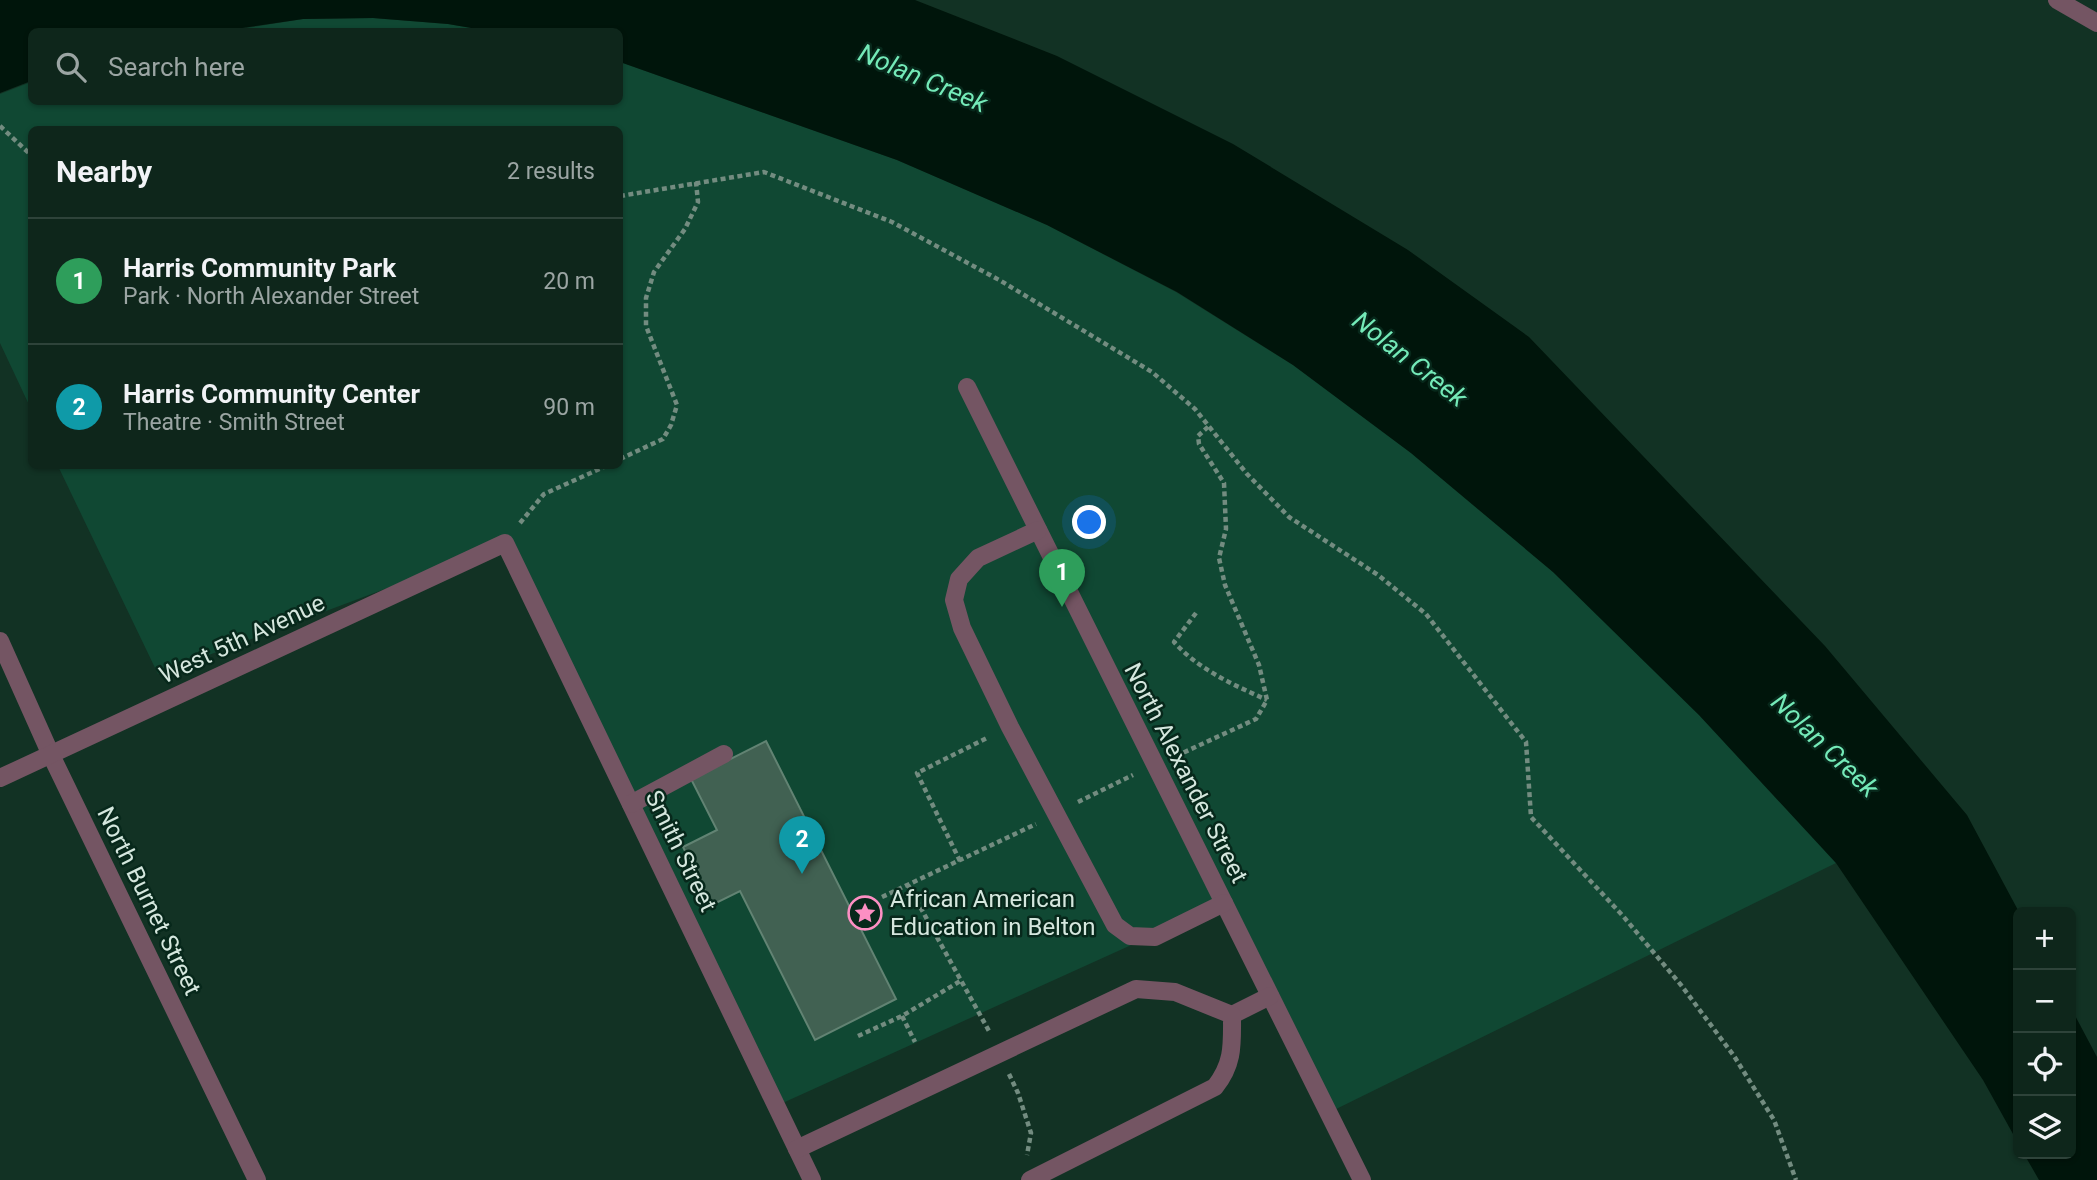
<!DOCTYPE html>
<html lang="en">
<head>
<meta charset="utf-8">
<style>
  :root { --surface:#0e261b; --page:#172e24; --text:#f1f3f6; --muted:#9ba5a3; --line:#2e433a; --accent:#b45309 }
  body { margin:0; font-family:Roboto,sans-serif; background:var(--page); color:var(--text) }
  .controls { position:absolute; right:21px; bottom:21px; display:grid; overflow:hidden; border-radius:10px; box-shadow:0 2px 5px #0004 }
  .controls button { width:63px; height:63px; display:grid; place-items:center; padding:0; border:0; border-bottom:2px solid var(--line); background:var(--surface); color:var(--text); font:35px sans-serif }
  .you { position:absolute; left:1090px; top:523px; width:24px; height:24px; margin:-18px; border:5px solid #fff; border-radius:50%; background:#1a73e8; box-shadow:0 0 0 10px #1a73e833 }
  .badge { display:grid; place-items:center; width:46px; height:46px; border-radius:50%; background:var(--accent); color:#fff; font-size:23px; font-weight:700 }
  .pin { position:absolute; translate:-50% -58px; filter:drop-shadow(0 2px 4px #0008) }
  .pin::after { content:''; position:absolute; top:37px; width:24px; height:21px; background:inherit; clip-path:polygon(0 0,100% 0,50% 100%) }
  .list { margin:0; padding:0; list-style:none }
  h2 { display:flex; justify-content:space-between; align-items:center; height:91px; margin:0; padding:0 28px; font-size:30px }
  h2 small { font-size:23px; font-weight:400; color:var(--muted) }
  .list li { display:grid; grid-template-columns:46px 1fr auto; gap:21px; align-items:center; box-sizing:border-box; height:126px; padding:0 28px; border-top:2px solid var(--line) }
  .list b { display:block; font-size:26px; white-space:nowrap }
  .list p { margin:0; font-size:23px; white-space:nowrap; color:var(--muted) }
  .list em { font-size:23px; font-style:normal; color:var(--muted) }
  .icon { flex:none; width:38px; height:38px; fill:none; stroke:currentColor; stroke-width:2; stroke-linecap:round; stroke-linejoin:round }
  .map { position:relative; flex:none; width:2097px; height:1180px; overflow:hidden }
  .search { position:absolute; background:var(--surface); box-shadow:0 2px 5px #0004; left:28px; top:28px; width:595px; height:77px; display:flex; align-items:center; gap:18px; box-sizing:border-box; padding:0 24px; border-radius:10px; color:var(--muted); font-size:26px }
  .panel { position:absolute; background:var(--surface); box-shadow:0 2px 5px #0004; left:28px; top:126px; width:595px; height:343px; border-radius:10px }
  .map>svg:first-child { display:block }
</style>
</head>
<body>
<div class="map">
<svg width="2097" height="1180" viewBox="0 0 2097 1180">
  <rect width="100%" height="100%" fill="#123224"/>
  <g fill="#104833">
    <polygon points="373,18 448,24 489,31 221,32 303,19"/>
    <polygon points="620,62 897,160 1047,225 1176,292 1293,365 1411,453 1553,572 1699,715 1836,863 1328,1113 1224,903 776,1106 505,544 158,674 58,466 620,466 620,130 32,130 31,409 0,343 0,94 31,82 32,102 620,102"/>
  </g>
  <g fill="#00150b">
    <polygon points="0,0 915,0 1057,56 1233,144 1408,250 1529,337 1825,646 1967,815 2019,912 2018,1143 1983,1080 1836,863 1699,715 1553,572 1411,453 1293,365 1177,292 1047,225 897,160 620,62 620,32 489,31 448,24 373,18 303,19 221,31 32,32 31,81 0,93"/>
    <polygon points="2071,1008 2097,1057 2097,1180 2039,1180 2024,1154 2071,1154"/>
  </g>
  <polygon fill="#416152" stroke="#628373" stroke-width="2" points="766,741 896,999 815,1040 740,891 712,905 683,847 717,830 691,779"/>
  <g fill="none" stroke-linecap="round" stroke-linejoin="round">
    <g stroke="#738c80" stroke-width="4.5" stroke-dasharray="5 3.5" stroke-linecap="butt">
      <polyline points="0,126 32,156"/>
      <polyline points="620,196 764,172 892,222 1001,281 1152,372 1195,409 1247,474 1289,517 1378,575 1426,614 1526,742 1531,817 1623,916 1681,985 1734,1056 1774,1120 1796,1180"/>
      <polyline points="620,459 663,439 671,425 677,405 646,326 646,298 654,272 685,229 698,202 696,182"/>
      <polyline points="520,523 544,494 606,466"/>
      <path d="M1196,613l-22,29c25,28 60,43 93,58"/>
      <polyline points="1176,756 1256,719 1267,700 1259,665 1225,585 1219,558 1226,529 1224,483 1199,444 1198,436 1209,426"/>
      <polyline points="1078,802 1133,775"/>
      <polyline points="960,861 917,773 987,738"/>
      <polyline points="908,885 989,1031"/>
      <polyline points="882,897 1036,824"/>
      <polyline points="902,1016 915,1042"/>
      <polyline points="858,1036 902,1016 962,980"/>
      <polyline points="1009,1074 1018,1093 1031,1133 1027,1155"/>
    </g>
    <g stroke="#745563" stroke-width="18">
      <polyline points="2057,0 2097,23"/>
      <polyline points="967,387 1362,1180"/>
      <polyline points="1038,530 978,558 959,579 954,600 962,628 1010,727 1115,925 1130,936 1155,937 1224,903"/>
      <polyline points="0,641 51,755 257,1180"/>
      <polyline points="0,778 505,543 812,1180"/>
      <polyline points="631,804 724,754"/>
      <polyline points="1232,1015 1270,996"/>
      <path d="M797,1149l339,-160 39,3 57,23c0,29 2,48 -17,72l-185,93"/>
    </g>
  </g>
  <defs>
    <symbol id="sight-ring" viewBox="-11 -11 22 22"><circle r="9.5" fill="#07281b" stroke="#fc8fc3" stroke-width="1.5"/><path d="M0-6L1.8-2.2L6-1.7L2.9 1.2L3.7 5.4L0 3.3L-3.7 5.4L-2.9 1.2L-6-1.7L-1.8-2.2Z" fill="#fc8fc3"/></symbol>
  </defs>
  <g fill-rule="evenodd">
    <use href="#sight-ring" x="846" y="894" width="38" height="38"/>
  </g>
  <g text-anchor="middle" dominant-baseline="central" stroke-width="5" stroke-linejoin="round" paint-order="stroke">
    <g font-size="24" fill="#d5e7de" stroke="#07281b">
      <text transform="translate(242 639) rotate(-25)">West 5th Avenue</text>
      <text transform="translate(1186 773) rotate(63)">North Alexander Street</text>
      <text transform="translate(681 851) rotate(64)">Smith Street</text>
      <text transform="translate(149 901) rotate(64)">North Burnet Street</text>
    </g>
    <g font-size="24" fill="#d5e7de" stroke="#07281b" text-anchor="start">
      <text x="890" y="899">African American<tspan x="890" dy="28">Education in Belton</tspan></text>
    </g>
    <g font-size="26" font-style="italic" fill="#74eab8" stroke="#07281b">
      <text transform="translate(923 78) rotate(23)">Nolan Creek</text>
      <text transform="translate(1410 359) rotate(38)">Nolan Creek</text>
      <text transform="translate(1825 745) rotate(44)">Nolan Creek</text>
    </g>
  </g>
</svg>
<div class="controls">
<button>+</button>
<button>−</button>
<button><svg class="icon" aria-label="locate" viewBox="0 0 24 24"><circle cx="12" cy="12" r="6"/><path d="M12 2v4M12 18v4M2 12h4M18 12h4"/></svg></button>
<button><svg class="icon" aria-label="layers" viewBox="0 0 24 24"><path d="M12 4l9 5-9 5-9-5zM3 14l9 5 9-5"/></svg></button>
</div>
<div class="you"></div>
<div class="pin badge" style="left:1062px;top:607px;background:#2e9e5b">1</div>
<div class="pin badge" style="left:802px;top:874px;background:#0f9aa8">2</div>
<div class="search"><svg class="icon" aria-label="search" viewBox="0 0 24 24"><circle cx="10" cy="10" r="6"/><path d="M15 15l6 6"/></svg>Search here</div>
<section class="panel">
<h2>Nearby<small>2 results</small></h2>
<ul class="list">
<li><span class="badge" style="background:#2e9e5b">1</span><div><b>Harris Community Park</b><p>Park · North Alexander Street</p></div><em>20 m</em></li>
<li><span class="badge" style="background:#0f9aa8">2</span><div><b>Harris Community Center</b><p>Theatre · Smith Street</p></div><em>90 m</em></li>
</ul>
</section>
</div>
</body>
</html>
